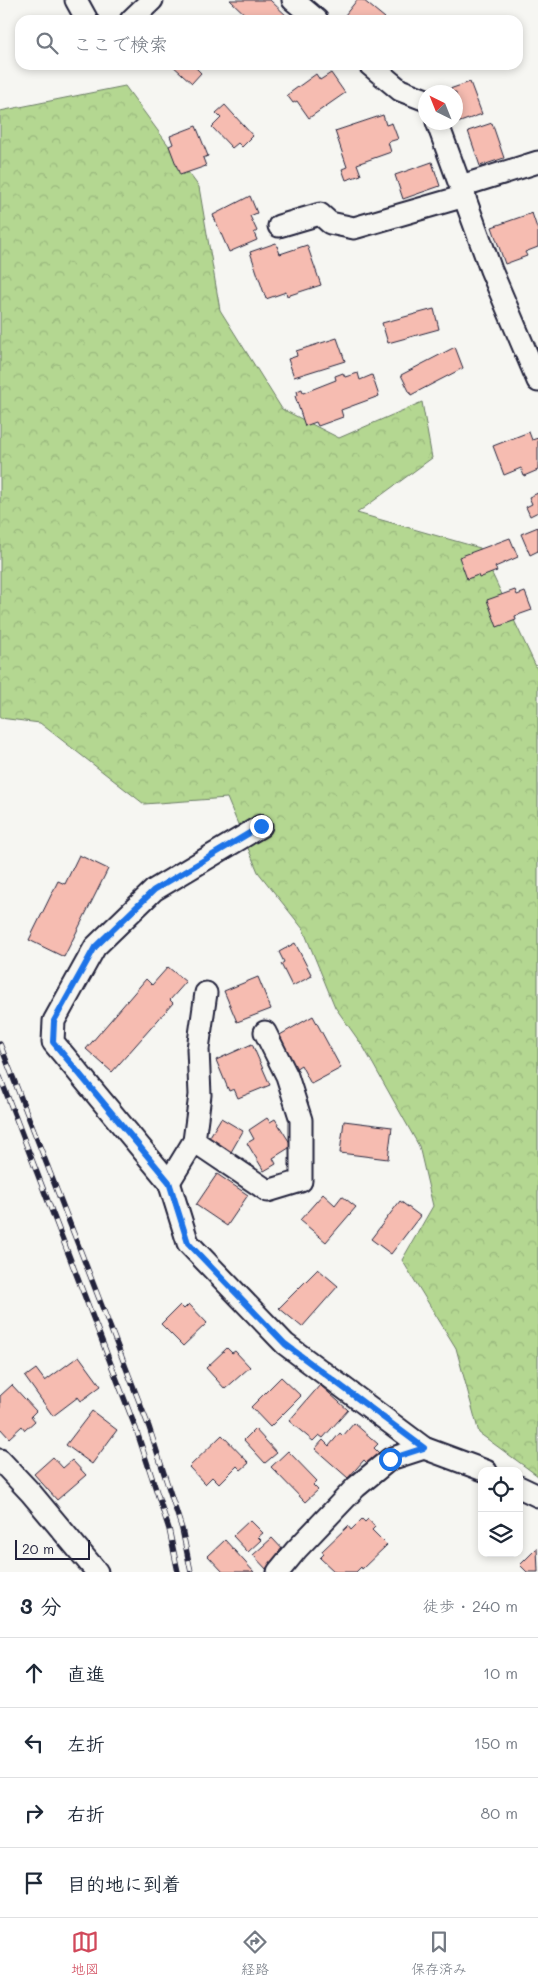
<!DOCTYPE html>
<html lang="ja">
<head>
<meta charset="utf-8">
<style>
  :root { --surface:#fff; --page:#f6f6f7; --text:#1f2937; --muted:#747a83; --line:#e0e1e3; --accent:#d1495b }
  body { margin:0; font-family:Mali,"Klee One",sans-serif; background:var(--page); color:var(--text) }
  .controls { position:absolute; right:15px; bottom:15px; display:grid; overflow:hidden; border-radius:10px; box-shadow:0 2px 8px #0003 }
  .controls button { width:45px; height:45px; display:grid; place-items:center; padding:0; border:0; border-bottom:1px solid var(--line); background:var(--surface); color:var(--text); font:25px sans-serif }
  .compass { position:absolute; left:418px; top:85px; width:45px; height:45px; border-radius:50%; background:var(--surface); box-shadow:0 2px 8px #0003; rotate:317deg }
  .scale { position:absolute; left:15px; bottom:12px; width:75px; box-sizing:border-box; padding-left:5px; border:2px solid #22223b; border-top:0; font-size:14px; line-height:18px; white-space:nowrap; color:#22223b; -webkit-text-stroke:4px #f6f6f2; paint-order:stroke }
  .stop { position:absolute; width:15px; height:15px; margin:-11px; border:4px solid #1a73e8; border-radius:50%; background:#fff }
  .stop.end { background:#1a73e8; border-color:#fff; box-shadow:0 1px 5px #0008 }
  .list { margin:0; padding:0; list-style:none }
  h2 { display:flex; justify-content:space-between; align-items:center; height:65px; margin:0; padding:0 20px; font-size:21px }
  h2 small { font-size:16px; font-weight:400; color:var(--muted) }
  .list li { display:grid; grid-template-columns:32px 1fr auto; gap:15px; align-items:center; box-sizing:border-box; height:70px; padding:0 20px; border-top:1px solid var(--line) }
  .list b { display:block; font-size:19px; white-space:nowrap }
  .list em { font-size:16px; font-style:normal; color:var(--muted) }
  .icon { flex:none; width:28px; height:28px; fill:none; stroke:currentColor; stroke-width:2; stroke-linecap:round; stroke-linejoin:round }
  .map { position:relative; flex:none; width:538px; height:1572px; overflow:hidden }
  .search { position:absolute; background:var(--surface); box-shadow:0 2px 8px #0003; left:15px; right:15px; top:15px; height:55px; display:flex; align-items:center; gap:12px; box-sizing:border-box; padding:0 18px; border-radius:15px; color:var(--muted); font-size:19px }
  .sheet { height:345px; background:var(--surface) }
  nav { display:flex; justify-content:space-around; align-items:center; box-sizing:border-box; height:70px; border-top:1px solid var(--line); background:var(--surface); font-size:14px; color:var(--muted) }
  nav a { display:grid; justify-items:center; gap:2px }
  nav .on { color:var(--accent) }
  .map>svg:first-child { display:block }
</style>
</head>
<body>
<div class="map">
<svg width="538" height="1572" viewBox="0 0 538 1572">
  <defs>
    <pattern id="forest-crowns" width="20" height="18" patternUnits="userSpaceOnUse" patternTransform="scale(1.25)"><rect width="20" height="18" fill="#b4d791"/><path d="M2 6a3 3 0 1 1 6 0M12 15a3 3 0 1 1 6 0" fill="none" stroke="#9ab87e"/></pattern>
  </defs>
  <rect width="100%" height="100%" fill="#f6f6f2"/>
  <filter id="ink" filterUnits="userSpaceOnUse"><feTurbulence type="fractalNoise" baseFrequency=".02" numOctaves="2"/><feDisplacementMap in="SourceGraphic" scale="10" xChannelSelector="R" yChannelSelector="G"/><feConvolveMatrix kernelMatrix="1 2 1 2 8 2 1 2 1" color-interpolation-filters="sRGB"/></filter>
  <g filter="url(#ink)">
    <polygon fill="url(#forest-crowns)" stroke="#6b7c66" points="125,86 199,187 220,310 282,409 339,438 422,402 432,458 357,513 480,548 538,671 538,1476 479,1433 456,1348 402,1260 433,1206 419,1146 364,1048 335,1007 303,929 258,872 227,798 144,804 40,723 0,718 0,111"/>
    <g fill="#f6bcb1" stroke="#22223b">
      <polygon points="230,0 270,0 290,19 251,20"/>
      <polygon points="357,0 363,0 385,18 383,20 341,20"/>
      <polygon points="172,65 193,65 201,73 192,83"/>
      <polygon points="331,73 345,93 309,118 297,101 293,103 287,95 316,74 320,80"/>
      <polygon points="470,82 482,114 452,125 451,122 456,122 456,92 441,92"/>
      <polygon points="225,105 253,136 242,147 238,143 232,148 212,127 221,118 216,113"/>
      <polygon points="383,115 386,125 392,123 398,139 388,142 391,152 357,164 361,175 346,180 342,169 347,167 335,131"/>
      <polygon points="492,123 504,158 480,166 468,131"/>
      <polygon points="196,126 208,156 203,158 206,166 180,175 169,146 173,144 170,136"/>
      <polygon points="432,162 440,186 403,199 395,175"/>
      <polygon points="250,196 257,213 250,216 257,231 254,233 257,240 229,252 213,215"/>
      <polygon points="532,213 538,231 538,247 525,252 527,256 505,264 492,227"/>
      <polygon points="276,243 280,254 307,245 321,285 287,296 286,292 266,299 250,252"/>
      <polygon points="434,309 439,329 388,343 382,323"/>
      <polygon points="337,338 345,361 294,377 288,359 297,356 296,351"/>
      <polygon points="455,347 463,368 411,395 401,375"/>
      <polygon points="343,373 345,377 358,373 360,380 372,375 379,396 341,410 343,417 318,426 316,422 305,426 295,396 298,395 297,391 302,389 303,393 336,380 335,376"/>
      <polygon points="529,432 532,440 538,438 538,470 524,476 521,468 504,475 493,446"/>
      <polygon points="538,493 538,512 530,516 526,507 532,504 529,497"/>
      <polygon points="538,527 538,551 530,555 521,534"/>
      <polygon points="510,538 518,557 495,567 497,571 479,578 478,575 467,579 459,557"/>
      <polygon points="515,590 517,595 525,592 532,610 515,616 516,620 497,627 487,600"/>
      <polygon points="79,855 108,869 64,957 29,940 58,881 65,884"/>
      <polygon points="295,943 312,976 292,986 281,964 284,962 279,952"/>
      <polygon points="168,967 186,982 170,1000 173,1003 112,1072 86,1049 146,979 152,985"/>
      <polygon points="258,977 271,1009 237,1022 224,991"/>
      <polygon points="313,1016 341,1068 311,1084 301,1065 295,1069 278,1036"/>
      <polygon points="252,1044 270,1085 238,1098 234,1089 229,1091 216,1060"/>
      <polygon points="221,1118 243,1131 231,1152 209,1138"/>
      <polygon points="267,1118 270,1122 275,1119 292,1146 273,1158 276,1164 264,1171 247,1143 254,1139 249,1130"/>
      <polygon points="344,1121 392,1127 388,1159 340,1153"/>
      <polygon points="217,1174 248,1195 227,1226 196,1205"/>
      <polygon points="323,1194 335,1205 342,1196 356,1207 326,1242 300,1220"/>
      <polygon points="400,1201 420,1216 391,1254 371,1239"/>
      <polygon points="318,1269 338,1286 302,1327 279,1308"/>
      <polygon points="189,1304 207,1323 183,1346 161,1324 180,1305 184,1309"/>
      <polygon points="227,1348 232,1353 235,1351 250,1367 225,1389 206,1368"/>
      <polygon points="79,1356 101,1386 81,1401 78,1397 53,1416 25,1377 36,1369 45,1381"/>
      <polygon points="281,1377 301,1396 270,1427 251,1407"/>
      <polygon points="12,1385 36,1411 31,1416 35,1421 25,1430 22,1426 9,1438 0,1428 0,1396"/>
      <polygon points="320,1385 348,1410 323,1438 319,1435 313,1441 289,1421"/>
      <polygon points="92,1411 117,1430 92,1464 66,1445"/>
      <polygon points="354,1423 378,1444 374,1448 379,1453 369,1465 364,1460 348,1478 315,1449 323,1440 329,1446 340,1433 343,1436"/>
      <polygon points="255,1429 277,1453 265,1463 244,1440"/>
      <polygon points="222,1435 249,1463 241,1470 237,1466 219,1484 212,1477 205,1484 189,1467"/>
      <polygon points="288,1451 317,1481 313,1485 318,1490 305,1502 271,1467"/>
      <polygon points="53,1457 63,1468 72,1460 86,1475 57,1500 34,1474"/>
      <polygon points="362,1519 365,1522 368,1519 375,1527 372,1530 387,1545 362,1569 361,1567 356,1572 335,1572 320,1558 324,1554 322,1551 348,1526 351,1530"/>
      <polygon points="250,1520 263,1533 258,1537 261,1540 248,1552 233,1536"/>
      <polygon points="272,1538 287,1554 268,1571 253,1555"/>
      <polygon points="225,1540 254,1572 223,1572 208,1556"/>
      <polygon points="537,1548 538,1572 527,1572 520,1565"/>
    </g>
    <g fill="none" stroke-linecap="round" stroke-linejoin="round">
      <defs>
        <g id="minor">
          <polyline points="76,0 87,20"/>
          <polyline points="293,0 317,20"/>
          <polyline points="131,20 152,0"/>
          <polyline points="370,65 400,90 426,100"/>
          <polyline points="437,122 491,270 538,381"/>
          <polyline points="461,186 538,162"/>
          <polyline points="279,226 320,214 330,223 354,228 465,196"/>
          <polyline points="261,826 154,890 95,947 54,1021 53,1042 169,1182 188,1243 285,1344 424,1448 486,1471"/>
          <polyline points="194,1141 268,1191 301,1181 301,1120 287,1076 265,1032"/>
          <polyline points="169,1182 194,1141 200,1095 198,1049 206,993"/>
          <polyline points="0,1460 31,1493 97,1572"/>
          <polyline points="519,1487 538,1496"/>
          <polyline points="278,1572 296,1550 356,1487 390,1459 424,1448"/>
        </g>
      </defs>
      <use href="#minor" stroke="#22223b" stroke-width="25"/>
      <use href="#minor" stroke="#f6f6f2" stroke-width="21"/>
      <defs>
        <g id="rail">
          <polyline points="0,1044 149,1427 182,1529 191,1572"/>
          <polyline points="0,1077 136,1429 169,1529 178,1572"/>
        </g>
      </defs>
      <use href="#rail" stroke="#22223b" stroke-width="5.5"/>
      <use href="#rail" stroke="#f6f6f2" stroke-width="4" stroke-dasharray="11" stroke-linecap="butt"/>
    </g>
  </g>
  <g fill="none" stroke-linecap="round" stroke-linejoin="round" filter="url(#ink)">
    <polyline stroke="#1a73e8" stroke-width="6" points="261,826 154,890 95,947 54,1021 53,1042 169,1182 188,1243 285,1344 424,1448 390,1459"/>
  </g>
</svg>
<div class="controls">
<button><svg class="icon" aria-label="locate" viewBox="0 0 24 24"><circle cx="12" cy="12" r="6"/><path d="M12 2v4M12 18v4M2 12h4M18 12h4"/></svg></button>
<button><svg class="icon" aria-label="layers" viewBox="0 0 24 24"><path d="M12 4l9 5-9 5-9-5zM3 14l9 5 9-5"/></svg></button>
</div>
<svg class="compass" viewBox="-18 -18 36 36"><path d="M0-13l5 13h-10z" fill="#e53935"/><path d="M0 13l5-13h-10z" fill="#747a83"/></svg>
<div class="scale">20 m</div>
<div class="stop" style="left:390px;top:1459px"></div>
<div class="stop end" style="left:261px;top:826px"></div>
<div class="search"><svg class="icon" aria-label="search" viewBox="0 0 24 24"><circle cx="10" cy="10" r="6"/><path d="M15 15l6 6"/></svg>ここで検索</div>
</div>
<section class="sheet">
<h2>3 分<small>徒歩 · 240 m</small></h2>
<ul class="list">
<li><svg class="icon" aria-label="ahead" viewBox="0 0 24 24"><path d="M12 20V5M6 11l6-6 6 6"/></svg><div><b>直進</b></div><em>10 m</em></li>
<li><svg class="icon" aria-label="left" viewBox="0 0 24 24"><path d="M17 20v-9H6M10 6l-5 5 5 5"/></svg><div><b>左折</b></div><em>150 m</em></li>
<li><svg class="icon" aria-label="right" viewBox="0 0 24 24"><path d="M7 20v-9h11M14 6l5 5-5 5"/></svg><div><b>右折</b></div><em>80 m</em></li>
<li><svg class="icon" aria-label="arrive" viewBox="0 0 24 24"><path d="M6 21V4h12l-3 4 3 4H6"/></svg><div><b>目的地に到着</b></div></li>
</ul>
</section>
<nav>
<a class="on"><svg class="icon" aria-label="map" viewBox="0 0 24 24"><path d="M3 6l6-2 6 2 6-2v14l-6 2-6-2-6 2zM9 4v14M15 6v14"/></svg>地図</a>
<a><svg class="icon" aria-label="directions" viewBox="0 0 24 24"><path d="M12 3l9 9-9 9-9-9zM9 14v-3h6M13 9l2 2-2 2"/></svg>経路</a>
<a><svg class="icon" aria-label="saved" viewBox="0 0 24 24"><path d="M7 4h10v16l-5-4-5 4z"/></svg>保存済み</a>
</nav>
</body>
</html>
